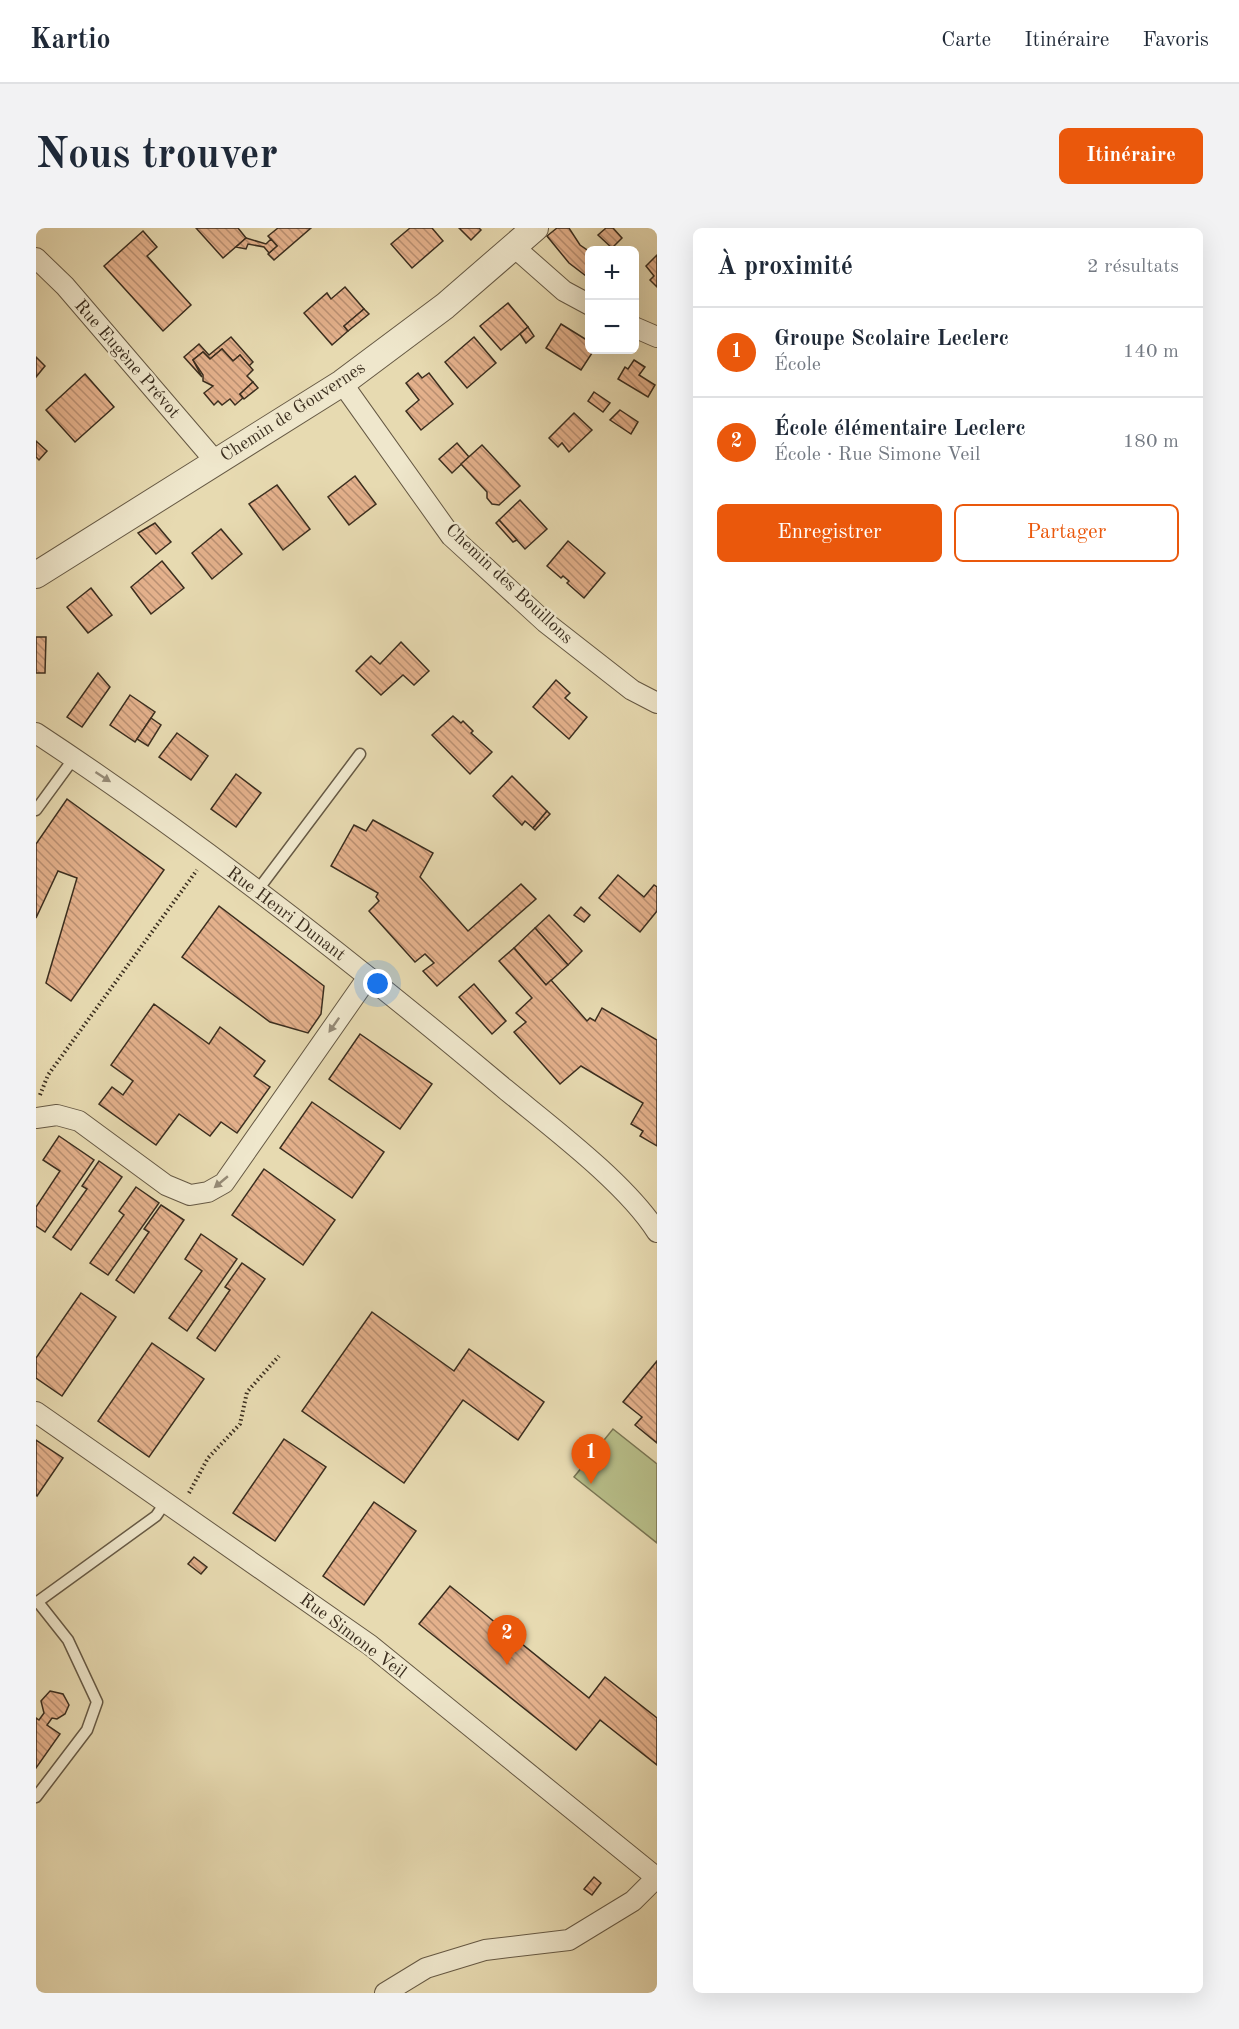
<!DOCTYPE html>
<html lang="fr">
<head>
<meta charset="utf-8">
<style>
  :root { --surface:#fff; --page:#f2f2f3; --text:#1f2937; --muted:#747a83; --line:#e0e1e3; --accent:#ea580c }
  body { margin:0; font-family:"Old Standard TT",serif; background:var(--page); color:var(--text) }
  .controls { position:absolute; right:18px; top:18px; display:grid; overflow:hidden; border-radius:9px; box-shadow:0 6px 24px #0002 }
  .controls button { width:54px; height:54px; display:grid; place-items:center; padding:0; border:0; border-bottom:2px solid var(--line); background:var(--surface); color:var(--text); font:30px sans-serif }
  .you { position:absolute; left:342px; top:756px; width:21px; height:21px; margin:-15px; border:4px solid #fff; border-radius:50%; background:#1a73e8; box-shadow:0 0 0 9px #1a73e833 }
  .badge { display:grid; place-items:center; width:39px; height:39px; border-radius:50%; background:var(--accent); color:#fff; font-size:20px; font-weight:700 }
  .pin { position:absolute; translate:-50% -50px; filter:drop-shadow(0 2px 3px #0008) }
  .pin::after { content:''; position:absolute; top:32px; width:21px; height:18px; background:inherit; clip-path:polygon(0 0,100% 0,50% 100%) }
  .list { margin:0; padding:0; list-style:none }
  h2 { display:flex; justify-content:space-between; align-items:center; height:78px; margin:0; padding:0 24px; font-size:26px }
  h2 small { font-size:20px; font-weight:400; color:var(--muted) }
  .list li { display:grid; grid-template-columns:39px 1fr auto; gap:18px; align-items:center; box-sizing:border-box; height:90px; padding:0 24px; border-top:2px solid var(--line) }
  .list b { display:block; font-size:22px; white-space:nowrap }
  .list p { margin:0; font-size:20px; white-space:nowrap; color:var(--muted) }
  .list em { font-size:20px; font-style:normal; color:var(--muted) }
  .actions { display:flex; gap:12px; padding:18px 24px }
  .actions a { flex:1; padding:14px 0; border:2px solid var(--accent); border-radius:9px; text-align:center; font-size:21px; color:var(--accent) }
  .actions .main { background:var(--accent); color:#fff }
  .map { position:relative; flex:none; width:621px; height:1765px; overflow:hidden; border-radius:9px }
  header { display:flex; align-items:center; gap:36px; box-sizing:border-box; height:84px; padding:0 30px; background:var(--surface); border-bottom:2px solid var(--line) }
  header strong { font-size:28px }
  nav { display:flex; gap:33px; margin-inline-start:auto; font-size:21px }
  .intro { display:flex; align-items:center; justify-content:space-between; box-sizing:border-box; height:144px; padding:0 36px }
  h1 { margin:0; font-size:42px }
  .button { padding:15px 27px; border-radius:9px; background:var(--accent); color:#fff; font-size:21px; font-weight:700 }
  main { display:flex; gap:36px; padding:0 36px }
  aside { flex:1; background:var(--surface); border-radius:9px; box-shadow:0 6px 24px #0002 }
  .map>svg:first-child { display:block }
</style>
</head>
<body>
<header>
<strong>Kartio</strong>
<nav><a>Carte</a><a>Itinéraire</a><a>Favoris</a></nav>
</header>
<div class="intro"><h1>Nous trouver</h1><a class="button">Itinéraire</a></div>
<main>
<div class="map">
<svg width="621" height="1765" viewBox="0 0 621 1765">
  <defs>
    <pattern id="building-back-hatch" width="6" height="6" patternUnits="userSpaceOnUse" patternTransform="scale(1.5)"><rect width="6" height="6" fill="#e4b18c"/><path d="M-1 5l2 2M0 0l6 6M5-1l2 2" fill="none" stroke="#ba9072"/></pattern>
  </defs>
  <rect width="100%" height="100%" fill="#e7dab1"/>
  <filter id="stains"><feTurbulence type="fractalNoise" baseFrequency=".00333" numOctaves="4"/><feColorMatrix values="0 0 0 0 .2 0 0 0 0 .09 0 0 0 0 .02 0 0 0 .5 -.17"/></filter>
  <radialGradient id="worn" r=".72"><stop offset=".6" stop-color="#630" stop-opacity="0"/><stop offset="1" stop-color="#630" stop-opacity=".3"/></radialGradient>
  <polygon fill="#b8bf8a" stroke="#7a7654" stroke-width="1.5" points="577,1201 621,1236 621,1315 538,1249"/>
  <g fill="url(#building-back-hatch)" stroke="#3b2e1f" stroke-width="1.5">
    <polygon points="160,0 202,0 210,10 187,30"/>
    <polygon points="242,0 275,0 238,32 232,26 241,18 232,8"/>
    <polygon points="374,0 396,0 407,13 376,40 355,16"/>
    <polygon points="423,0 443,0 445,2 435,12"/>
    <polygon points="521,0 533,0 544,17 554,24 554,51 533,35 511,8"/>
    <polygon points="570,0 577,0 586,10 576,20 562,7"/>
    <polygon points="107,3 121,19 111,28 155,77 127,103 68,38"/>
    <polygon points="210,10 230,16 235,11 241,18 233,25 228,19 212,16 210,21 200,19"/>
    <polygon points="621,27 621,59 614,52 618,48 610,38"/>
    <polygon points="309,59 328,81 308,98 312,103 296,117 268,85 291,65 295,71"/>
    <polygon points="472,75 492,99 465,122 444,98"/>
    <polygon points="328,81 333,86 312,103 308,98"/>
    <polygon points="525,96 554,114 554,122 558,122 545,142 510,120"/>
    <polygon points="492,99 498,108 490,115 484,106"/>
    <polygon points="195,109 217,134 213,138 204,127 197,133 186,121 174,131 167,124 157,132 166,149 148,129 163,116 173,127"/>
    <polygon points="438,109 460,135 431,160 409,134"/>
    <polygon points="186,121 197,133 204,127 217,142 211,148 217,154 204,166 207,170 199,177 194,171 186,177 182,173 178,177 168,165 177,158 167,153 167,147 157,132 167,124 174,131"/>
    <polygon points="0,129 9,138 0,149"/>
    <polygon points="598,132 609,139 603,147 619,157 612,169 582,151 589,139 592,141"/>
    <polygon points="382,145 386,150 393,145 417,176 385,202 370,183 383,172 370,155"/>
    <polygon points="49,146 78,179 39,214 10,182"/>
    <polygon points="217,154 222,160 208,171 204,166"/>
    <polygon points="558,164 574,175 567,184 552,173"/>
    <polygon points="584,182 602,194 595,206 574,192"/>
    <polygon points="538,185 556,202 533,224 526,215 522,219 513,210"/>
    <polygon points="0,213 11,223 3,232 0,229"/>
    <polygon points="421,215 433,229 416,245 403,231"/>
    <polygon points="446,217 484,258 463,277 456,276 451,270 451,264 425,236"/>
    <polygon points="319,248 340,276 313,297 292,269"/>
    <polygon points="241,257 274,301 247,322 213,276"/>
    <polygon points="484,272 511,301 489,321 463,292"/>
    <polygon points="463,292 481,312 477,314 460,295"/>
    <polygon points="119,295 135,314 120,326 102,305"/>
    <polygon points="185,301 206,326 176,351 156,325"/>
    <polygon points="532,313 569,345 548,370 531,355 533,353 527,348 525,350 511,338"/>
    <polygon points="126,333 148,360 115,386 95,359"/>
    <polygon points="55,360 76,387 52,405 31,379"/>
    <polygon points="0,409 10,409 9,445 0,445"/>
    <polygon points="365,414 393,443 378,457 367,447 345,467 320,443 335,428 344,436"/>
    <polygon points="62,445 74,459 46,499 31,489"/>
    <polygon points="520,452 534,465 529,470 551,489 533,511 497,479"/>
    <polygon points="94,467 119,484 99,514 74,497"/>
    <polygon points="417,488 425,495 427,493 437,503 435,505 456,524 434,546 396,507"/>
    <polygon points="115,490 125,497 112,518 101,511"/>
    <polygon points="141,505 172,528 155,552 123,529"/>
    <polygon points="200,546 225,565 200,599 175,581"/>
    <polygon points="476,548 511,583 497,600 489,593 486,597 457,568"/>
    <polygon points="31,571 128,642 35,773 10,755 41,650 22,643 0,690 0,616"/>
    <polygon points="511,583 514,586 499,602 497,600"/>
    <polygon points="337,592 397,625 384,649 432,703 485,656 500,671 401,758 387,743 398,735 389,726 379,734 333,683 343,673 340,669 342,665 295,638 318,597 330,603"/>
    <polygon points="582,647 608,669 618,657 621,659 621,683 604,704 563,670"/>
    <polygon points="183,678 288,758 285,786 272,805 234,794 146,729"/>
    <polygon points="545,679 554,687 548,694 538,687"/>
    <polygon points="513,687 546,723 532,737 499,700"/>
    <polygon points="499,700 532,737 510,757 478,720"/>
    <polygon points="478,720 510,757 515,752 551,793 554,790 559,793 566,780 621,812 621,918 604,908 607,903 595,896 607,875 545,838 524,856 478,804 490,794 480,785 496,770 463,733"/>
    <polygon points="438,756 470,793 456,806 423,769"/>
    <polygon points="118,776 173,816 184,799 229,833 218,848 234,859 201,905 185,894 174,908 143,886 120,917 63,876 76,859 87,867 97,853 75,837"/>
    <polygon points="324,806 396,856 364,901 293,851"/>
    <polygon points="276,874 348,924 316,970 244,920"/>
    <polygon points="23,908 58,932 9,1004 0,998 0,979 24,943 7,932"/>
    <polygon points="63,933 86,949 35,1022 17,1009 51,961 46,958"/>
    <polygon points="228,941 299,992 267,1037 196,987"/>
    <polygon points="100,959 123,975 72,1047 54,1035 88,987 83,983"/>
    <polygon points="125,977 148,992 98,1065 80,1052 113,1004 108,1001"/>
    <polygon points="165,1006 201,1031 151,1103 133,1090 166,1043 149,1031"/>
    <polygon points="206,1035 229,1051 179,1123 161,1110 194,1062 189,1059"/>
    <polygon points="45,1065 80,1089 26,1168 0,1150 0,1130"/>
    <polygon points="336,1084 418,1143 433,1121 508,1174 482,1212 427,1172 368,1255 266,1183"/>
    <polygon points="116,1115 168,1151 113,1229 62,1193"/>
    <polygon points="621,1133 621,1215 599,1197 606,1189 587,1174"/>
    <polygon points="248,1211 290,1239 239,1313 197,1285"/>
    <polygon points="0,1212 27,1230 1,1268 0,1267"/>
    <polygon points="338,1274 380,1303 328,1377 287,1348"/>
    <polygon points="158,1329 171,1339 165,1346 152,1336"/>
    <polygon points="414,1358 553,1470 569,1449 621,1490 621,1537 564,1492 540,1522 383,1396"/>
    <polygon points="14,1463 27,1466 33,1477 29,1486 21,1491 16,1490 11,1497 24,1506 0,1540 0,1490 3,1492 8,1485 5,1473"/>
    <polygon points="558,1649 565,1655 556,1667 548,1661"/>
  </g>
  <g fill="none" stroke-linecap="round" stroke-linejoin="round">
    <defs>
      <g id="service">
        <polyline points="0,582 38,530"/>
        <polyline points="221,663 324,526"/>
        <polyline points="0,1375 120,1288 129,1275"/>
        <polyline points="0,1569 51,1502 61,1474 32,1412 2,1374"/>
      </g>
      <g id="minor">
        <polyline points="478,19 528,63 554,77"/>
        <polyline points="0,30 29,58 180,234"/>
        <polyline points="598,99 621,109"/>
        <polyline points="306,155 415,308 509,394 596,462 621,475"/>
        <path d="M0,505c164,108 319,230 469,356 46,38 121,94 152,143"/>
        <polyline points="0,890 21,887 43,893 130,957 154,967 172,964 188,955 332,749"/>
        <polyline points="0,1184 334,1417 621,1650"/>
        <polyline points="349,1765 390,1740 449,1722 533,1712 597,1673 621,1649"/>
      </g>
      <polyline id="tertiary" points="0,347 306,155 409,78 499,0"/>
    </defs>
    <use href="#service" stroke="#665944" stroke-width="13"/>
    <use href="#minor" stroke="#665944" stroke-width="22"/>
    <use href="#tertiary" stroke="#665944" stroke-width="28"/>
    <g stroke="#3b2e1f" stroke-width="4" stroke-dasharray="1.5 3" stroke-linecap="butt">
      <polyline points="4,867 12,847 161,642"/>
      <polyline points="153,1265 172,1230 204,1196 211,1164 243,1128"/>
    </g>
    <use href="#service" stroke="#efe7cc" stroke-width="10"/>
    <use href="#minor" stroke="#efe7cc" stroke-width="20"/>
    <use href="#tertiary" stroke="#efe7cc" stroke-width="26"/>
  </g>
  <defs><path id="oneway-solid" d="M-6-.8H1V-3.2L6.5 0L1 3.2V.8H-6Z" transform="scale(1.5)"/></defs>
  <g fill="#958a76">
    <use href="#oneway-solid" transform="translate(67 549) rotate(33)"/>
    <use href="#oneway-solid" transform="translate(298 797) rotate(125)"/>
    <use href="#oneway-solid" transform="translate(185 954) rotate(140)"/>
  </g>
  <g text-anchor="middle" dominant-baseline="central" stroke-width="5" stroke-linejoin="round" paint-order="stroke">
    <g font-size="18" fill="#3b2e1f" stroke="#efe7cc">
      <text transform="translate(91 131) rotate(49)">Rue Eugène Prévot</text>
      <text transform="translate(257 184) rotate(-33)">Chemin de Gouvernes</text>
      <text transform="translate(473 356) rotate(43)">Chemin des Bouillons</text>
      <text transform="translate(250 686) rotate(37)">Rue Henri Dunant</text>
      <text transform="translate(317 1408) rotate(37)">Rue Simone Veil</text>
    </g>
  </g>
  <rect width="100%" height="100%" filter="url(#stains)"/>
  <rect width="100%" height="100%" fill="url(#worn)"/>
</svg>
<div class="controls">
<button>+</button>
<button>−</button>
</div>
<div class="you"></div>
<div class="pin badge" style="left:555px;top:1256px">1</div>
<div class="pin badge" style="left:471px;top:1437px">2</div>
</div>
<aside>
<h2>À proximité<small>2 résultats</small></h2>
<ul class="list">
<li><span class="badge">1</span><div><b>Groupe Scolaire Leclerc</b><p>École</p></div><em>140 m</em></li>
<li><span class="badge">2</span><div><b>École élémentaire Leclerc</b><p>École · Rue Simone Veil</p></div><em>180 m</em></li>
</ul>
<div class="actions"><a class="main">Enregistrer</a><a>Partager</a></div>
</aside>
</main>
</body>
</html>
